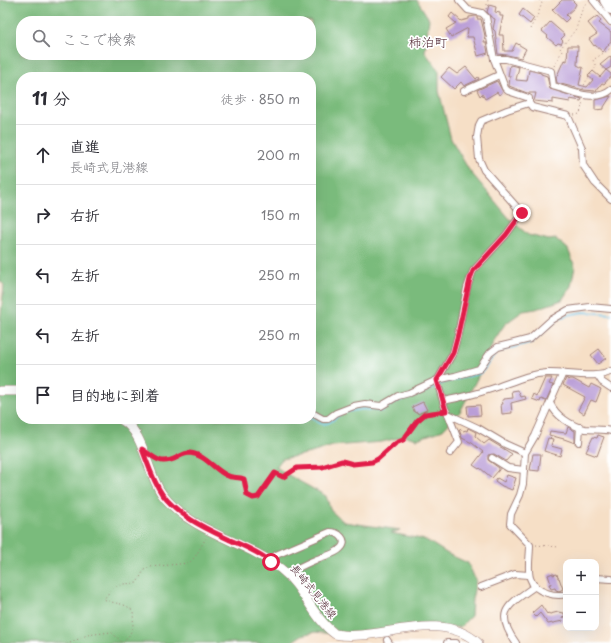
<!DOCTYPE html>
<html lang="ja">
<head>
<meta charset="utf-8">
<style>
  :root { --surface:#fff; --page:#f7f7f7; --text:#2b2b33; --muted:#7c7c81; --line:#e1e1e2 }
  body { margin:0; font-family:"Playpen Sans","Klee One",sans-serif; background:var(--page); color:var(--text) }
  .controls { position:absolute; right:12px; bottom:12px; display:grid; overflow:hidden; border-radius:8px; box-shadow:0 4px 16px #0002 }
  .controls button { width:36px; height:36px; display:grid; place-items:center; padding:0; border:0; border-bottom:1px solid var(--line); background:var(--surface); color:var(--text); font:20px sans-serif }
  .stop { position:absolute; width:12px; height:12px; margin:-9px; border:3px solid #e11d48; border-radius:50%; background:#fff }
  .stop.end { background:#e11d48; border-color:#fff; box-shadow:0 1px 4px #0008 }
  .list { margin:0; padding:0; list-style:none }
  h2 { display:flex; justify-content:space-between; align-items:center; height:52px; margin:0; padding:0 16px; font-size:17px }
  h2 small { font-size:13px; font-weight:400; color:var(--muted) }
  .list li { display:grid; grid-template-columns:26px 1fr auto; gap:12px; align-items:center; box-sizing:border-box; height:60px; padding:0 16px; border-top:1px solid var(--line) }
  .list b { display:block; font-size:15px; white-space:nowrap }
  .list p { margin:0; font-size:13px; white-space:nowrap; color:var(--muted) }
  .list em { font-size:13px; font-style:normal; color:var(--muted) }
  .icon { flex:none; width:22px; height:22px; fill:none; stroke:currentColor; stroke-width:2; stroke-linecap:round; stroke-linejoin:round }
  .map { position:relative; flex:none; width:611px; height:643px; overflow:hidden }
  .search { position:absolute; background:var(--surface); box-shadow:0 4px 16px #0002; left:16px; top:16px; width:300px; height:44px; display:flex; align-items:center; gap:10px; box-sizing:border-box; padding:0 14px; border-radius:16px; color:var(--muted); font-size:15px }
  .panel { position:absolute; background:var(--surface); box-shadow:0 4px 16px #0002; left:16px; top:72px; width:300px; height:352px; border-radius:16px }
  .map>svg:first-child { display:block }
</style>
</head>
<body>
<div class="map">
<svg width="611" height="643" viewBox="0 0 611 643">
  <rect width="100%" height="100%" fill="#fff"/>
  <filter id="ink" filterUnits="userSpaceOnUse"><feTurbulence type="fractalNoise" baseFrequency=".025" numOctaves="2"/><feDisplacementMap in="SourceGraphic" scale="8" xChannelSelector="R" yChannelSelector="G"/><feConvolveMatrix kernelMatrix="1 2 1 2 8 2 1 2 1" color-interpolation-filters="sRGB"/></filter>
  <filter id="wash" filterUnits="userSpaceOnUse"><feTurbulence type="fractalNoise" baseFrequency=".012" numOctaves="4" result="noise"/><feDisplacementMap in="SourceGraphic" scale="16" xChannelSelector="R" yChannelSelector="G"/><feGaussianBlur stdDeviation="0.9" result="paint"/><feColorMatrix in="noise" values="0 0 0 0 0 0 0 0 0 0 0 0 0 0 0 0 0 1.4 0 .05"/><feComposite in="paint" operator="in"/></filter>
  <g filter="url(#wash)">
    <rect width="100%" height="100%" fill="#f6dfc6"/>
    <path fill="#7abb7b" stroke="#626d53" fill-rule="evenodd" d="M0,0h417l12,19 -4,33 14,19v20l12,48 18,31 40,48 19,17 21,5 7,-1 12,10 7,18 -4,19 -9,14 -26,9 -13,2 -18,13 -12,18 -7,19 -26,51 -17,18 -26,9 -11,-3 -24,6 -49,4 -22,7 -29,6 -6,8 14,9 36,20 5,15 13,11 56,8 -9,3 35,7 22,14 20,9 8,18 -4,18 -1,17 -11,11 -44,2 -65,7 -36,-4 -13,3 -12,8h-290v-319l4,-39 -4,-4zM21,21h290v34h-290zM21,77h290v342h-290z"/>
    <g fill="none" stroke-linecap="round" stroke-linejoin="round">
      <g stroke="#6bc4e8" stroke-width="2">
        <polyline points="345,412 362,409 382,411 394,402 415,396 445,382 481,373 497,352 532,342 559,318 568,315 583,312 611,314"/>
        <path d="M311,417c4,1 5,4 9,6 9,3 14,-5 21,-9"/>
      </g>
    </g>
    <g id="blocks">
      <g fill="#ba9ed7">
        <polygon points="562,0 572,0 576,4 574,8 566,15 569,18 565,22 552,10"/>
        <polygon points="489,5 496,7 495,12 500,13 500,16 503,16 499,35 503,35 504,51 512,51 516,43 526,49 521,58 507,55 498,54 495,31 493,29 495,19 491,17 487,12"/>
        <polygon points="523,9 534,18 530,24 519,15"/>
        <polygon points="452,13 461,21 469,19 469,17 475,16 477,16 477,19 481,19 485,36 484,42 486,42 488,53 478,56 473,37 467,37 468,28 451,37 446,29 456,23 449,17"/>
        <polygon points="597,16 601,21 599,23 611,32 611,41 603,52 595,45 594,46 589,39 597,34 588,23"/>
        <polygon points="550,22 565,35 561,39 563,41 561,44 558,43 556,45 547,37 548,36 542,31"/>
        <polygon points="568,46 578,46 577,65 583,68 579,85 587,87 593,80 588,76 593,71 600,77 606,70 600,65 611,56 611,67 606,70 611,74 611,76 604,84 602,83 596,91 584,90 557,83 556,78 564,60 567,61"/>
        <polygon points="510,65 519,67 516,80 527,81 529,70 541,73 541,74 547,76 550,89 582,99 581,101 570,99 570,102 553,99 553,103 534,101 536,93 527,93 509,86 510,76 508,76"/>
        <polygon points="466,67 476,79 478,77 479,79 464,86 461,82 454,89 441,77 449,68 457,74"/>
        <polygon points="497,81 503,92 499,95 497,92 485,99 482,94 480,96 477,90"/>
        <polygon points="611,96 604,107 604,109 595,110 595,100"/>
        <polygon points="599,349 606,358 598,364 591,355"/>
        <polygon points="545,378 552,378 549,384 553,385 546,401 541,399 540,402 532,399 534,394 537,396"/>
        <polygon points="566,378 569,380 570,379 573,379 589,388 591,384 601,389 596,402 591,400 584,414 578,410 585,397 563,385"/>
        <polygon points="518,390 521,397 525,396 526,399 511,403 512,413 502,414 501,404 503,404 502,400 504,400 504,399 513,398 512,391"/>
        <polygon points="423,402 427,410 418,414 417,412 415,413 412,407"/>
        <polygon points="480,405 481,415 468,416 467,406"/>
        <polygon points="568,427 575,431 575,443 564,439 549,435 550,431 566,433"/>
        <polygon points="468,428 476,432 475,436 484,444 489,440 512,454 506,461 494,454 488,455 488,460 499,468 499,470 492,478 480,468 479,469 473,465 483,452 472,443 462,438 459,429 464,431 465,430 467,431"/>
        <polygon points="598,435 604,437 597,456 586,452 593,437 597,438"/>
        <polygon points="548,438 553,439 551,446 562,449 560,456 544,451"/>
        <polygon points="533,454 541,454 539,471 530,470"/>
        <polygon points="507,475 516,478 512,490 502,486 495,481 497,478 504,482"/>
        <polygon points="553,573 553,575 557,574 558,578 559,578 563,589 559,591 556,590 555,588 551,589 549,584 551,584 548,575"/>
        <polygon points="541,605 547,614 548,613 550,614 558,612 564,613 565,617 562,618 563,621 548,624 540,613 536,617 532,613"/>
      </g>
    </g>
  </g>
  <g filter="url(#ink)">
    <use href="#blocks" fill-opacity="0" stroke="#a07f78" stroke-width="1"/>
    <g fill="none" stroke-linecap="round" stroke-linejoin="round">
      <defs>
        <g id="street">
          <polyline points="459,0 468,10 482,13 486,17 494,59 505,88 508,91 529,98 529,103 532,107 568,116 582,148 583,165 595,183 611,199"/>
          <polyline points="593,0 611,22"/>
          <path d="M494,59h12l45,12 2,15c17,5 43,17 58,4"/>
          <polyline points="464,91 499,75"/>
          <path d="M563,373l-28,63 -10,17 -2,31 -3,11 -9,19 -1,10 20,21c0,19 -8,41 17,48 6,2 13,3 19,1"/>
          <polyline points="598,376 602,382 611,388"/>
          <path d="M443,401c16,-3 33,-7 48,-12 19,-6 36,-15 56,-16 16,-1 52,7 64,-2"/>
          <path d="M550,403c6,13 21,23 35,26 9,1 18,0 26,2"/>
          <polyline points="311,414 314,414 323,419 328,419 336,413 354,406 365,404 381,406 398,396 409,393 437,380 455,376 479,369 490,353 498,347 530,339 551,320 568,310 590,307 611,309"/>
          <polyline points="448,414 459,442 450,453"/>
          <polyline points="579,442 580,427"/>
          <polyline points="525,453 505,444 478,428 448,414 445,408 437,381 453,353 458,334 467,288 473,271 506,235 522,213 484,170 479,159 477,137 479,125 481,121 507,110 529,103"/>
          <polyline points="492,458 508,468 524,470"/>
          <path d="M271,562l5,-7 54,-23c8,0 19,8 11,16 -6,7 -18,8 -26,12 -10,4 -19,9 -29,14"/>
          <polyline points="596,578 611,579"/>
          <polyline points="481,587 515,574 529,575"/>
          <polyline points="387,640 389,643"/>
          <polyline points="447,643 456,643"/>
          <path d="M516,643c-23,-32 -7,-38 19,-57"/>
        </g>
        <g id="secondary">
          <polyline points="0,391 21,391"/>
          <path d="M120,419c25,12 26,53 42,75 29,39 83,46 119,75 23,18 31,48 54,65 42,9 103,-27 143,9"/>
        </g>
        <polyline id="highway" points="606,0 611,8"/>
      </defs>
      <use href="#street" stroke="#a07f78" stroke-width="8"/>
      <use href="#secondary" stroke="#a07f78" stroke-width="10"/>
      <use href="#highway" stroke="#a07f78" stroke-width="14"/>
      <g stroke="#a07f78" stroke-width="1" stroke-dasharray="1 3" stroke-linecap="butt">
        <polyline points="486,9 488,0"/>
        <polyline points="530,29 538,14 542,3 539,0"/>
        <polyline points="554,66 562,51 560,49 576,29 583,7 587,2"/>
        <polyline points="583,89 585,83 596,67 593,60 611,48"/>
        <polyline points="574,115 580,114 583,101"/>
        <path d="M154,458c16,10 21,-5 35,-5 14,0 25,16 37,22 6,4 12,1 18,4l3,16 6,3 5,-1 17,-24 8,4h2l12,-9 25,-1 20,-6 11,3 19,-2 6,-3 18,-16 7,-3 14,-19 8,-7 15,-3"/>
        <polyline points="536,545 559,547"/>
        <path d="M70,643l17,-8 24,-3 12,11c10,-11 11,-17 10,-32 -10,-10 -19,-6 -29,-12l9,-12 10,-3 14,-1 7,-13 6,-3 39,-4 6,-6 11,-19"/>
      </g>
      <use href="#street" stroke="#fff" stroke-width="6"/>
      <use href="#secondary" stroke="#fff" stroke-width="9"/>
      <use href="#highway" stroke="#fff" stroke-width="12"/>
    </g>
  </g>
  <g fill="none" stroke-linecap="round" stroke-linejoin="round" filter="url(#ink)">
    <path stroke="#e11d48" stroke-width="5" d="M271,562c-12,-10 -27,-16 -41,-22 -25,-12 -50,-23 -68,-46 -9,-13 -14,-30 -20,-45 15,10 18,17 36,8 4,-2 7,-4 12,-4 14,1 24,16 36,22 7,4 12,1 18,4l3,16 6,3 5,-1 17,-24 8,4 2,-1 12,-8 25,-1 20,-6 11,3 19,-2 6,-3 18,-16 7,-3 14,-19 8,-7 21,-3 -9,-31 16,-27 5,-19 12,-55 3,-8 33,-36 16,-22"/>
  </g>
  <g text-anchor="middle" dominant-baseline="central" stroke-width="3.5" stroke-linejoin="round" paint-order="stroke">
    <g font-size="11" fill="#4a1f2b" stroke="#fff">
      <text transform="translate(314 591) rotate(51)">長崎式見港線</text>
    </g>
    <g font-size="13" fill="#4a1f2b" stroke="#fff">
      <text x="428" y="41">柿泊町</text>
    </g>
  </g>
</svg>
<div class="controls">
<button>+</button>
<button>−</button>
</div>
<div class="stop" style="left:271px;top:562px"></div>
<div class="stop end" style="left:522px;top:213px"></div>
<div class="search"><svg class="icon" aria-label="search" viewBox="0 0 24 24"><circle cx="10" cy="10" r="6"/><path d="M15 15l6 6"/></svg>ここで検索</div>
<section class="panel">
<h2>11 分<small>徒歩 · 850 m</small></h2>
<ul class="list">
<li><svg class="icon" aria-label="ahead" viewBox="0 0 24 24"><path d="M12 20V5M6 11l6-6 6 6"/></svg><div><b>直進</b><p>長崎式見港線</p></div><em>200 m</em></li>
<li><svg class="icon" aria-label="right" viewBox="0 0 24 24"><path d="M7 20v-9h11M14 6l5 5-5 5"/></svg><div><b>右折</b></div><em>150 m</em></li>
<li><svg class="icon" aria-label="left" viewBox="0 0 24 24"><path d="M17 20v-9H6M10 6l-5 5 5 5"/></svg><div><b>左折</b></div><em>250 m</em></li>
<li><svg class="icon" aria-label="left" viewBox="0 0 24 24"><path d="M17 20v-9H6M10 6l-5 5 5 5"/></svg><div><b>左折</b></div><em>250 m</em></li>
<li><svg class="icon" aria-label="arrive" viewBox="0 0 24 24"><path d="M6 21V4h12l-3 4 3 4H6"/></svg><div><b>目的地に到着</b></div></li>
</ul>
</section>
</div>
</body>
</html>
